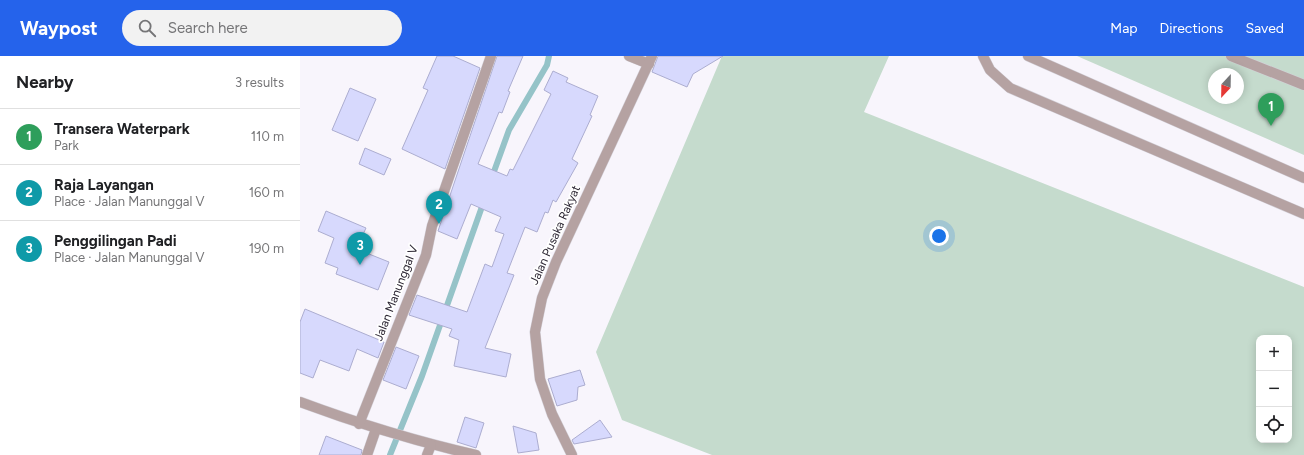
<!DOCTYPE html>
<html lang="en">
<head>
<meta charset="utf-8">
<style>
  :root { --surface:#fff; --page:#f2f2f2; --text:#202124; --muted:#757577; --line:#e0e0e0; --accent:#2563eb }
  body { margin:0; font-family:Figtree,sans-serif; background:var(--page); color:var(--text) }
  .controls { position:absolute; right:12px; bottom:12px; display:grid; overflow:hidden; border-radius:8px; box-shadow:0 2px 10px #0003 }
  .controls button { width:36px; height:36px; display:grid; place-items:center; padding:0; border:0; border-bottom:1px solid var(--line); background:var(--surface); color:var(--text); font:20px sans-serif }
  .compass { position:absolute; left:908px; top:12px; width:36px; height:36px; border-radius:50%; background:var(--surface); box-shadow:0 2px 10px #0003; rotate:202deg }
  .you { position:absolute; left:639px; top:180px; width:14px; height:14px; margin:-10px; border:3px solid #fff; border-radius:50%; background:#1a73e8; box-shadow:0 0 0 6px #1a73e833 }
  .badge { display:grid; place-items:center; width:26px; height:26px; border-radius:50%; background:var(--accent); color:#fff; font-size:13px; font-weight:700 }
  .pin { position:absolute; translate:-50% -33px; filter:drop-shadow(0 1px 2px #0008) }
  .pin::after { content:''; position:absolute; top:21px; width:14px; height:12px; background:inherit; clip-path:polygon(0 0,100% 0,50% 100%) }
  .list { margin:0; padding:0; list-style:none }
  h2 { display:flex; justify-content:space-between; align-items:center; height:52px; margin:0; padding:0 16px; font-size:17px }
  h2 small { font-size:13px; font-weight:400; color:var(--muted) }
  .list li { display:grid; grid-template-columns:26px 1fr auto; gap:12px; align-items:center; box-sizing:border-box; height:56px; padding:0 16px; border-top:1px solid var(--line) }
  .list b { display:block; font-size:15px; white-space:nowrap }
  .list p { margin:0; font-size:13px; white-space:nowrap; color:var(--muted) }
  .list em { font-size:13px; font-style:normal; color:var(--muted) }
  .icon { flex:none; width:22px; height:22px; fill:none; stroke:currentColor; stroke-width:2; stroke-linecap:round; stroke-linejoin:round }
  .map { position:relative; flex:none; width:1004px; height:399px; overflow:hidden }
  header { display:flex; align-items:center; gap:24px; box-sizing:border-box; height:56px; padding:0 20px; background:var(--accent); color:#fff }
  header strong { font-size:19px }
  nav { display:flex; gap:22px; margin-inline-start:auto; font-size:14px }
  .search { width:280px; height:36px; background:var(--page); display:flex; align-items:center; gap:10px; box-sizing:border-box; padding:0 14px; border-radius:22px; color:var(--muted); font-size:15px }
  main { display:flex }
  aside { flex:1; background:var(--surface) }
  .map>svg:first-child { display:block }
</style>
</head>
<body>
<header>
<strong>Waypost</strong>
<div class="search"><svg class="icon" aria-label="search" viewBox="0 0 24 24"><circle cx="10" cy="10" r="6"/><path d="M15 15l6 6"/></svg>Search here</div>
<nav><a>Map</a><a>Directions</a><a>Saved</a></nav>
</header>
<main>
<aside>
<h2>Nearby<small>3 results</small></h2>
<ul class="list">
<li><span class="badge" style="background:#2e9e5b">1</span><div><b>Transera Waterpark</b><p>Park</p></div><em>110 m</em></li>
<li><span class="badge" style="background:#0f9aa8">2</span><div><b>Raja Layangan</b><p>Place · Jalan Manunggal V</p></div><em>160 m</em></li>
<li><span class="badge" style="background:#0f9aa8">3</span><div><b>Penggilingan Padi</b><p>Place · Jalan Manunggal V</p></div><em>190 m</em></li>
</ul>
</aside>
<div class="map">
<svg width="1004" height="399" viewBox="0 0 1004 399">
  <rect width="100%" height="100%" fill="#f8f5fc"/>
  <g fill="#c5dbcd" fill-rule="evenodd">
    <path d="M422,0h167l-25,56 440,175v168h-592l-90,-35 -26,-68zM959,282h30v102h-30z"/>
    <path d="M777,0h227v99zM914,18h24v24h-24z"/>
  </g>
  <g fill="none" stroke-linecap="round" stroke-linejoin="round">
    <g stroke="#95c3c8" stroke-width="6">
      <polyline points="192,121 209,74 247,9 249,0"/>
      <polyline points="90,399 122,320 184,145"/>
    </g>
  </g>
  <g fill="#d7d9fd" stroke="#acadd0">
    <polygon points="137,0 153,0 180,12 145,113 102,93 128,34 123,32"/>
    <polygon points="197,0 223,0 208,35 210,36 202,57 199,56 178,108 207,120 210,113 213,114 251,38 244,34 253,15 268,22 266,26 298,40 290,59 292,60 272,103 278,107 256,146 253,144 248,157 245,156 237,176 225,171 207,217 214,219 185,292 211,298 206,321 154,310 159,284 149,280 152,273 109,259 117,239 167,256 185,208 192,211 204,178 195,175 201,161 171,148 157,183 138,175"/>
    <polygon points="358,0 423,0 393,18 387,31 352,16"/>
    <polygon points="50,32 76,43 58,85 32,74"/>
    <polygon points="65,92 91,103 84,119 59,108"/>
    <polygon points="26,155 66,172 59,187 66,190 64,196 89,206 78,234 36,218 38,212 25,207 34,182 18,175"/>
    <polygon points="5,253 84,286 78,302 57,293 49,315 20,304 13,322 0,317 0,266"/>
    <polygon points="96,291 119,300 106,333 83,324"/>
    <polygon points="280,314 285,329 278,331 277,344 257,350 248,323"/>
    <polygon points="165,361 184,367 176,392 157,386"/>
    <polygon points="300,364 312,381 274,388 272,384"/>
    <polygon points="213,370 236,377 239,394 218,397"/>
    <polygon points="26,380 62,394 61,399 19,399"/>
  </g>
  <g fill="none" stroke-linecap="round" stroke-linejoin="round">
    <defs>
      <g id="minor">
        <polyline points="329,0 349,8"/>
        <polyline points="683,0 690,14 710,32 1004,158"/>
        <polyline points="728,0 1004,122"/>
        <polyline points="931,0 1004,29"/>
        <path d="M0,346c59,22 114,39 176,53"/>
        <polyline points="59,368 126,199 132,170 191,0"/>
        <polyline points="67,399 76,373"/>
        <polyline points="127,399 131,389"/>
        <polyline points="272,399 252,358 240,323 235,276 242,242 256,206 352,0"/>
      </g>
    </defs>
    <use href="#minor" stroke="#d3d0d8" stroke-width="11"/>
    <use href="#minor" stroke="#b5a2a2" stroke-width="10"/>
  </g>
  <g text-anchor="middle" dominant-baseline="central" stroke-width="3.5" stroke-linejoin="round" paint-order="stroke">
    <g font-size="12" fill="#2d2734" stroke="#fff">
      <text transform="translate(255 179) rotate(-66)">Jalan Pusaka Rakyat</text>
      <text transform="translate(96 237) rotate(-69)">Jalan Manunggal V</text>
    </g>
  </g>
</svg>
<div class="controls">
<button>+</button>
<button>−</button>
<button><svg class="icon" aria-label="locate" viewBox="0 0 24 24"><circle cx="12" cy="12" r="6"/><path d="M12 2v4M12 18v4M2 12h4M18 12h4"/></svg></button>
</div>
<svg class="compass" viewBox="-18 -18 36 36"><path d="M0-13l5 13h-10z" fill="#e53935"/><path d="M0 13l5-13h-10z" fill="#757577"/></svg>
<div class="you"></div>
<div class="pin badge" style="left:971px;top:70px;background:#2e9e5b">1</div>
<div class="pin badge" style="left:139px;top:168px;background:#0f9aa8">2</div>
<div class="pin badge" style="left:60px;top:209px;background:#0f9aa8">3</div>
</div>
</main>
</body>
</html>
